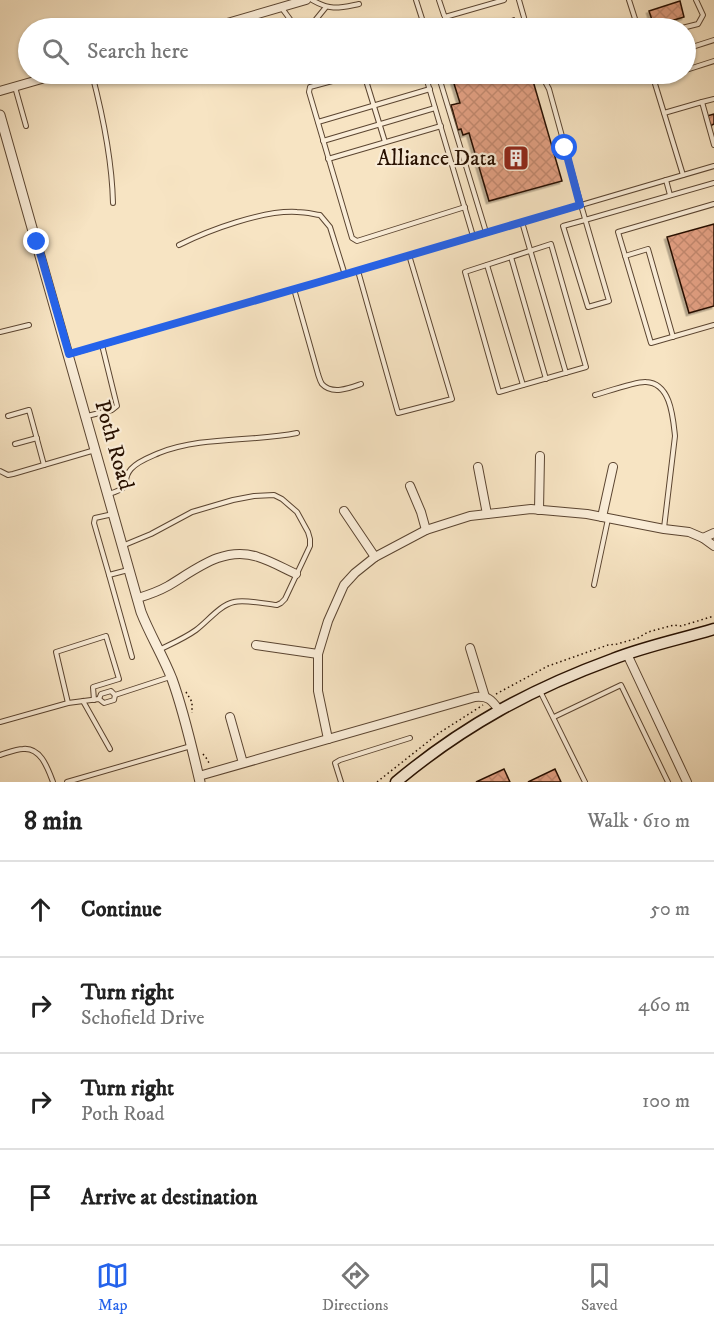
<!DOCTYPE html>
<html lang="en">
<head>
<meta charset="utf-8">
<style>
  :root { --surface:#fff; --page:#f2f2f2; --text:#222; --muted:#767676; --line:#e0e0e0; --accent:#2563eb }
  body { margin:0; font-family:"IM FELL DW Pica",serif; background:var(--page); color:var(--text) }
  .stop { position:absolute; width:18px; height:18px; margin:-14px; border:4px solid #2563eb; border-radius:50%; background:#fff }
  .stop.end { background:#2563eb; border-color:#fff; box-shadow:0 2px 6px #0008 }
  .list { margin:0; padding:0; list-style:none }
  h2 { display:flex; justify-content:space-between; align-items:center; height:78px; margin:0; padding:0 24px; font-size:26px }
  h2 small { font-size:20px; font-weight:400; color:var(--muted) }
  .list li { display:grid; grid-template-columns:39px 1fr auto; gap:18px; align-items:center; box-sizing:border-box; height:96px; padding:0 24px; border-top:2px solid var(--line) }
  .list b { display:block; font-size:22px; white-space:nowrap }
  .list p { margin:0; font-size:20px; white-space:nowrap; color:var(--muted) }
  .list em { font-size:20px; font-style:normal; color:var(--muted) }
  .icon { flex:none; width:33px; height:33px; fill:none; stroke:currentColor; stroke-width:2; stroke-linecap:round; stroke-linejoin:round }
  .map { position:relative; flex:none; width:714px; height:782px; overflow:hidden }
  .search { position:absolute; background:var(--surface); box-shadow:0 2px 4px #0004; left:18px; right:18px; top:18px; height:66px; display:flex; align-items:center; gap:15px; box-sizing:border-box; padding:0 21px; border-radius:33px; color:var(--muted); font-size:22px }
  .sheet { height:462px; background:var(--surface) }
  nav { display:flex; justify-content:space-around; align-items:center; box-sizing:border-box; height:84px; border-top:2px solid var(--line); background:var(--surface); font-size:16px; color:var(--muted) }
  nav a { display:grid; justify-items:center; gap:3px }
  nav .on { color:var(--accent) }
  .map>svg:first-child { display:block }
</style>
</head>
<body>
<div class="map">
<svg width="714" height="782" viewBox="0 0 714 782">
  <defs>
    <pattern id="building-cross-hatch" width="8" height="8" patternUnits="userSpaceOnUse" patternTransform="scale(1.5)"><rect width="8" height="8" fill="#e19f82"/><path d="M0 0l8 8M0 8l8-8" fill="none" stroke="#c1886e"/></pattern>
    <filter id="shadow"><feDropShadow dx="-2.5" dy="2.5" stdDeviation="0" flood-color="#0004"/></filter>
  </defs>
  <rect width="100%" height="100%" fill="#f7e4c3"/>
  <filter id="stains"><feTurbulence type="fractalNoise" baseFrequency=".00333" numOctaves="4"/><feColorMatrix values="0 0 0 0 .2 0 0 0 0 .09 0 0 0 0 .02 0 0 0 .5 -.17"/></filter>
  <radialGradient id="worn" r=".72"><stop offset=".6" stop-color="#630" stop-opacity="0"/><stop offset="1" stop-color="#630" stop-opacity=".3"/></radialGradient>
  <g fill="url(#building-cross-hatch)" stroke="#271000" stroke-width="1.5" filter="url(#shadow)">
    <polygon points="680,1 684,17 654,26 649,11"/>
    <polygon points="514,18 517,28 479,28"/>
    <polygon points="451,74 531,74 562,181 489,201 469,133 463,135 461,129 458,130 451,105 460,103"/>
    <polygon points="714,114 714,124 710,126 707,116"/>
    <polygon points="714,224 714,306 689,313 667,237"/>
    <polygon points="504,769 510,782 476,782"/>
    <polygon points="555,769 561,782 528,782"/>
  </g>
  <g fill="none" stroke-linecap="round" stroke-linejoin="round">
    <defs>
      <g id="service">
        <path d="M312,0c19,11 27,8 47,4"/>
        <polyline points="416,0 425,28"/>
        <polyline points="439,0 444,15 445,17 504,0"/>
        <polyline points="519,0 527,28"/>
        <polyline points="629,0 638,28"/>
        <polyline points="281,7 295,26 300,28"/>
        <polyline points="303,28 313,23 326,7"/>
        <polyline points="682,28 698,24 703,15 696,0"/>
        <polyline points="686,49 714,40"/>
        <polyline points="686,70 714,61"/>
        <path d="M92,74c11,42 20,85 21,129"/>
        <polyline points="358,74 310,87 309,92 352,238 357,241 465,207"/>
        <polyline points="364,74 385,142"/>
        <polyline points="425,74 473,236"/>
        <polyline points="438,74 486,232"/>
        <polyline points="541,74 549,89 581,205 609,301 588,307 563,226 585,220 714,183"/>
        <polyline points="652,74 683,175"/>
        <polyline points="654,79 673,74"/>
        <polyline points="15,87 26,126"/>
        <polyline points="702,102 714,99"/>
        <polyline points="664,113 702,102 714,145"/>
        <polyline points="318,122 430,89"/>
        <polyline points="323,141 435,108"/>
        <polyline points="328,159 441,126"/>
        <polyline points="666,180 670,195"/>
        <polyline points="714,204 618,232 651,343 714,325"/>
        <polyline points="522,222 566,373"/>
        <polygon points="551,244 586,367 499,392 465,272"/>
        <path d="M179,245c30,-15 84,-35 118,-33 8,0 16,2 23,3l10,12 15,48"/>
        <polyline points="625,256 648,249 673,337"/>
        <polyline points="511,257 546,379"/>
        <polyline points="487,265 523,385"/>
        <polyline points="358,271 398,413 452,399 409,255"/>
        <path d="M294,289l24,85c1,3 2,7 4,10 10,11 28,4 39,0"/>
        <polyline points="0,332 29,325"/>
        <polyline points="70,354 319,282 714,166"/>
        <path d="M595,395c11,-3 42,-14 51,-13 25,1 27,36 29,54l-11,92"/>
        <polyline points="8,416 29,410 44,465"/>
        <polyline points="87,416 112,410 117,406 102,345"/>
        <polyline points="15,444 37,438"/>
        <polyline points="0,471 8,475 13,474 95,450"/>
        <path d="M109,494c28,-9 10,-11 22,-25 7,-8 19,-12 28,-16 43,-17 93,-11 138,-20"/>
        <polyline points="113,514 95,518 94,523 109,575 128,570"/>
        <path d="M122,546l29,-12 41,-22 41,-12 21,-4 20,-1 8,4 15,13 11,20 2,7v7l-25,53 -4,4 -4,2c-12,-1 -32,-6 -43,-3 -14,3 -26,19 -38,28 -11,8 -25,14 -37,20"/>
        <polyline points="109,575 132,657"/>
        <polyline points="594,585 608,519"/>
        <polyline points="540,691 585,782"/>
        <polyline points="99,699 101,694 111,691 115,695 170,677"/>
        <polyline points="83,701 110,749"/>
        <polyline points="68,703 56,652 106,636 119,679 93,687 94,700"/>
        <polyline points="554,717 621,685 668,782"/>
        <polyline points="0,722 68,703 99,699 104,703 114,700 115,695"/>
        <path d="M0,755c7,-2 16,-6 23,-6 18,-2 25,20 30,33"/>
        <polyline points="67,782 191,746"/>
        <polyline points="341,782 335,763 340,760 410,738"/>
      </g>
      <g id="minor">
        <polyline points="210,28 306,0"/>
        <polyline points="0,91 59,74"/>
        <polyline points="478,467 487,514"/>
        <polyline points="410,486 421,512 426,530"/>
        <polyline points="539,510 540,456"/>
        <polyline points="344,511 375,557"/>
        <polyline points="602,517 613,467"/>
        <polyline points="703,538 714,546"/>
        <path d="M138,598c10,-3 21,-7 30,-12 27,-16 56,-41 90,-29 13,4 25,11 38,17"/>
        <polyline points="256,645 318,654"/>
        <polyline points="470,648 485,697"/>
        <polyline points="627,654 687,782"/>
        <polyline points="230,717 243,763"/>
        <polyline points="328,739 318,691 318,654 328,621 344,585 355,573 375,557 426,530 470,516 531,509 587,514 664,529 689,532 703,538 714,533"/>
        <path d="M199,776l276,-79c13,-1 16,2 24,13"/>
      </g>
      <path id="tertiary" d="M0,115l141,497c9,23 22,44 31,67 12,33 20,69 28,103"/>
      <path id="secondary" d="M396,782c67,-56 135,-93 217,-123 33,-13 68,-20 101,-30"/>
    </defs>
    <use href="#service" stroke="#5b4531" stroke-width="6"/>
    <use href="#minor" stroke="#5b4531" stroke-width="10"/>
    <use href="#tertiary" stroke="#5b4531" stroke-width="11"/>
    <use href="#secondary" stroke="#271000" stroke-width="13"/>
    <g stroke="#271000" stroke-width="1.5" stroke-dasharray="1.5 3" stroke-linecap="butt">
      <polyline points="186,692 192,702 192,713"/>
      <polyline points="496,694 548,666 608,645 617,644 638,638 648,632 674,625 681,626 714,616"/>
      <polyline points="203,754 207,759 210,765"/>
      <polyline points="377,782 439,733 483,705"/>
    </g>
    <use href="#service" stroke="#faedd8" stroke-width="4"/>
    <use href="#minor" stroke="#faedd8" stroke-width="8"/>
    <use href="#tertiary" stroke="#faedd8" stroke-width="9"/>
    <use href="#secondary" stroke="#faedd8" stroke-width="10"/>
  </g>
  <g fill="none" stroke-linecap="round" stroke-linejoin="round">
    <polyline stroke="#2563eb" stroke-width="8" points="37,242 69,354 319,282 580,205 565,148"/>
  </g>
  <defs>
    <symbol id="building-square" viewBox="-11 -11 22 22"><rect x="-9" y="-9" width="18" height="18" rx="4" fill="#8f2418" stroke="#faedd8"/><path d="M-4-6H4V6H1V3H-1V6H-4ZM-2.5-4.3h1.7v1.8h-1.7ZM.8-4.3h1.7v1.8H.8ZM-2.5-1h1.7V.8h-1.7ZM.8-1h1.7V.8H.8Z" fill="#fff"/></symbol>
  </defs>
  <g fill-rule="evenodd">
    <use href="#building-square" x="501" y="143" width="30" height="30"/>
  </g>
  <g text-anchor="middle" dominant-baseline="central" stroke-width="4.5" stroke-linejoin="round" paint-order="stroke">
    <g font-size="22" fill="#271000" stroke="#faedd8" text-anchor="end">
      <text x="496" y="158">Alliance Data</text>
    </g>
    <g font-size="22" fill="#271000" stroke="#faedd8">
      <text transform="translate(114 445) rotate(74)">Poth Road</text>
    </g>
  </g>
  <rect width="100%" height="100%" filter="url(#stains)"/>
  <rect width="100%" height="100%" fill="url(#worn)"/>
</svg>
<div class="stop" style="left:565px;top:148px"></div>
<div class="stop end" style="left:37px;top:242px"></div>
<div class="search"><svg class="icon" aria-label="search" viewBox="0 0 24 24"><circle cx="10" cy="10" r="6"/><path d="M15 15l6 6"/></svg>Search here</div>
</div>
<section class="sheet">
<h2>8 min<small>Walk · 610 m</small></h2>
<ul class="list">
<li><svg class="icon" aria-label="ahead" viewBox="0 0 24 24"><path d="M12 20V5M6 11l6-6 6 6"/></svg><div><b>Continue</b></div><em>50 m</em></li>
<li><svg class="icon" aria-label="right" viewBox="0 0 24 24"><path d="M7 20v-9h11M14 6l5 5-5 5"/></svg><div><b>Turn right</b><p>Schofield Drive</p></div><em>460 m</em></li>
<li><svg class="icon" aria-label="right" viewBox="0 0 24 24"><path d="M7 20v-9h11M14 6l5 5-5 5"/></svg><div><b>Turn right</b><p>Poth Road</p></div><em>100 m</em></li>
<li><svg class="icon" aria-label="arrive" viewBox="0 0 24 24"><path d="M6 21V4h12l-3 4 3 4H6"/></svg><div><b>Arrive at destination</b></div></li>
</ul>
</section>
<nav>
<a class="on"><svg class="icon" aria-label="map" viewBox="0 0 24 24"><path d="M3 6l6-2 6 2 6-2v14l-6 2-6-2-6 2zM9 4v14M15 6v14"/></svg>Map</a>
<a><svg class="icon" aria-label="directions" viewBox="0 0 24 24"><path d="M12 3l9 9-9 9-9-9zM9 14v-3h6M13 9l2 2-2 2"/></svg>Directions</a>
<a><svg class="icon" aria-label="saved" viewBox="0 0 24 24"><path d="M7 4h10v16l-5-4-5 4z"/></svg>Saved</a>
</nav>
</body>
</html>
